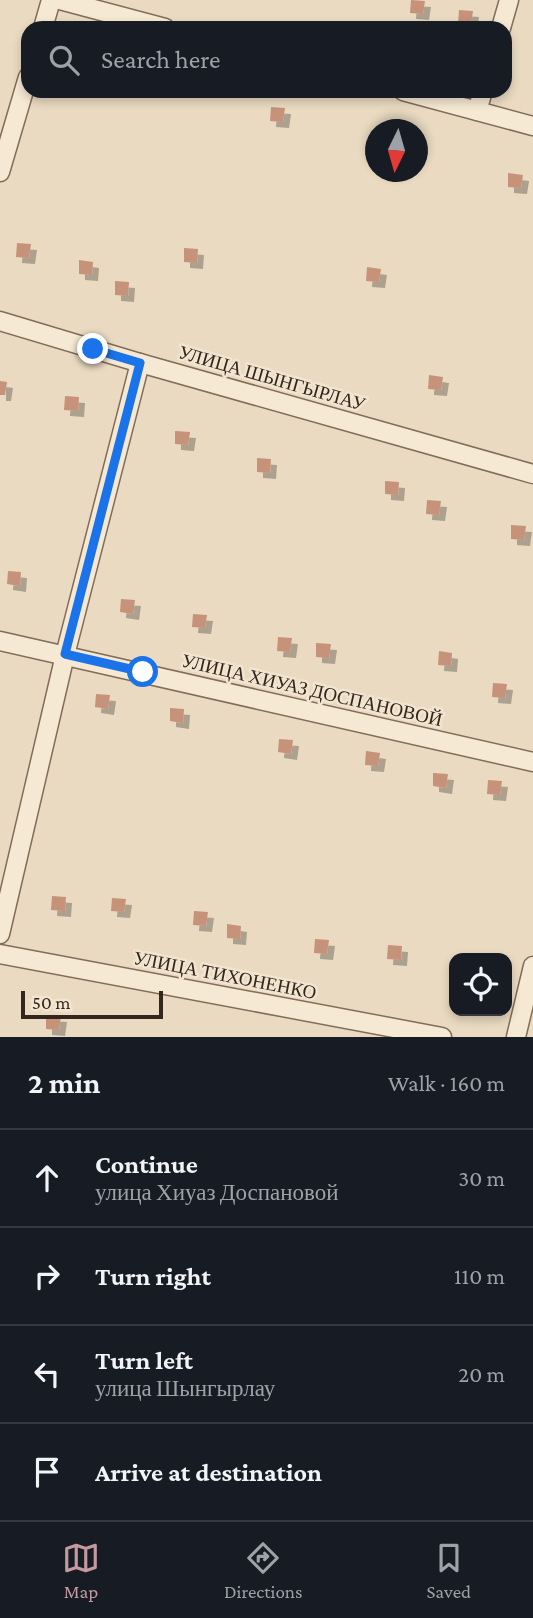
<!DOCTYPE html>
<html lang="en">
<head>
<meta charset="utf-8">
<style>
  :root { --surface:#171b24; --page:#20242c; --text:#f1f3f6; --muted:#9ea1a6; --line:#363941; --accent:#c49aa0 }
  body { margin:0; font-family:"Crimson Pro",serif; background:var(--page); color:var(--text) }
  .controls { position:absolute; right:21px; bottom:21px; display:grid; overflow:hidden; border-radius:14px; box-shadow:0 4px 10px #0003 }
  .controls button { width:63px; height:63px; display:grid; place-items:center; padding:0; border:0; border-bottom:2px solid var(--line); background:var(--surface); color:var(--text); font:35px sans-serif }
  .compass { position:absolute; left:365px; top:119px; width:63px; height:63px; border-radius:50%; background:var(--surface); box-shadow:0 4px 10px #0003; rotate:185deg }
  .scale { position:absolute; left:21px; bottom:18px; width:142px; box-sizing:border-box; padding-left:7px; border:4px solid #33261d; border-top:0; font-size:19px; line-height:24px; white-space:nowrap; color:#33261d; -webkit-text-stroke:5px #f2e5d0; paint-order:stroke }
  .stop { position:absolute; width:21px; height:21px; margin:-16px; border:5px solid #1a73e8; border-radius:50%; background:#fff }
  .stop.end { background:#1a73e8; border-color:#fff; box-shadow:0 2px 7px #0008 }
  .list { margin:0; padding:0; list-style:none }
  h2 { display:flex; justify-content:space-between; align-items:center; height:91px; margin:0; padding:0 28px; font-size:30px }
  h2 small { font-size:23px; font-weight:400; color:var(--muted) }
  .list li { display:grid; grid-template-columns:46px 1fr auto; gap:21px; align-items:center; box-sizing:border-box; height:98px; padding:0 28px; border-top:2px solid var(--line) }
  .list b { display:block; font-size:26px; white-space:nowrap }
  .list p { margin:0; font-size:23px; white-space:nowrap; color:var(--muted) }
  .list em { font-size:23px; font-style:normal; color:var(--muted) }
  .icon { flex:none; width:38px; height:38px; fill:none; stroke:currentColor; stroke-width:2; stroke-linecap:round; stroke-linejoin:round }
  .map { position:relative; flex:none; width:533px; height:1037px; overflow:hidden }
  .search { position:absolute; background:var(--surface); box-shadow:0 4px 10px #0003; left:21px; right:21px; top:21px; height:77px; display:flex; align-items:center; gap:18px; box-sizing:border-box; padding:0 24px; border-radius:21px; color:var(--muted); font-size:26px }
  .sheet { height:483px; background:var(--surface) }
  nav { display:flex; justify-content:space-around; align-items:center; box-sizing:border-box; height:98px; border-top:2px solid var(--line); background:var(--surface); font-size:19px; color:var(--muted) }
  nav a { display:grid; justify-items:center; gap:4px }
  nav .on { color:var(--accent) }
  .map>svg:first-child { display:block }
</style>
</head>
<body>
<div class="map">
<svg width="533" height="1037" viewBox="0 0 533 1037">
  <defs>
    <filter id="shadow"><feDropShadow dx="6" dy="6" stdDeviation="0" flood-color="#0004"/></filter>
  </defs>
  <rect width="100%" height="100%" fill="#eadac1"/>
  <g fill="#c69279" filter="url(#shadow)">
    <polygon points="411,0 425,1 423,14 410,13"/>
    <polygon points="459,10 473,11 471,25 458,24"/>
    <polygon points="271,107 285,108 283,122 270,121"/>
    <polygon points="508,173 523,175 521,188 508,187"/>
    <polygon points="17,243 31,244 29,258 16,257"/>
    <polygon points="184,248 198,249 197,263 184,262"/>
    <polygon points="79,260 93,262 92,275 79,274"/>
    <polygon points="367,267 381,269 379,282 366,281"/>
    <polygon points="115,281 129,282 128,296 115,295"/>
    <polygon points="429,375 443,377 441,390 428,389"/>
    <polygon points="0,381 7,382 5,395 0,395"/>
    <polygon points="65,396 79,397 78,411 64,410"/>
    <polygon points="175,431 190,432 188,445 175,444"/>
    <polygon points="257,458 271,459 270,473 257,472"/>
    <polygon points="385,481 399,482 398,495 385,494"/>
    <polygon points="427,500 441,501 439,515 426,514"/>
    <polygon points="511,525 526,526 524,540 511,539"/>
    <polygon points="8,571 21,572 20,586 7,584"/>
    <polygon points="121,599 135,600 133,614 120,612"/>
    <polygon points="193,614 207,615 205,628 192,627"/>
    <polygon points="278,637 292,638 290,652 277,651"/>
    <polygon points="316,643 331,644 329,658 316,657"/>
    <polygon points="439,651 452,653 451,666 438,665"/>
    <polygon points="493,683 507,684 505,698 492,697"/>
    <polygon points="96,694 110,695 108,709 95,707"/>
    <polygon points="170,708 184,709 183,723 170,721"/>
    <polygon points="279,739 293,740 291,754 278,752"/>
    <polygon points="366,751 380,753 378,766 365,765"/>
    <polygon points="433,773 448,774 446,788 433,786"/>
    <polygon points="488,780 502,781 500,795 487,794"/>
    <polygon points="52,896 66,897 65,911 51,910"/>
    <polygon points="112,898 126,899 124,912 111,911"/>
    <polygon points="194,911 208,912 206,926 193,925"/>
    <polygon points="227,924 241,926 240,939 227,938"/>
    <polygon points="315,939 329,940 327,954 314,953"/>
    <polygon points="388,945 402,946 401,960 387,959"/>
    <polygon points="46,1015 61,1016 59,1030 46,1029"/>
  </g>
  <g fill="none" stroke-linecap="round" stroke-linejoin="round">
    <defs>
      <g id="minor">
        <polyline points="60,0 165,28"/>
        <polyline points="43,28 51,0"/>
        <polyline points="501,28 509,0"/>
        <polyline points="403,91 533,126"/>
        <polyline points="477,111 483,91"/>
        <polyline points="0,172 28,77"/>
        <polyline points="0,321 140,363 533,474"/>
        <polyline points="0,641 533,762"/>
        <polyline points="0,934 65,655 140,363"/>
        <polyline points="0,954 442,1037"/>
        <polyline points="516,1037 533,966"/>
      </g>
    </defs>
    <use href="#minor" stroke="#826c5a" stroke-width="21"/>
    <use href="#minor" stroke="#f6e9d3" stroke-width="18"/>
  </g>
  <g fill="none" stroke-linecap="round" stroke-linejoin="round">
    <polyline stroke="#1a73e8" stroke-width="9" points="93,349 140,363 65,654 143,672"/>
  </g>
  <g text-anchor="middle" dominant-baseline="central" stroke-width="5" stroke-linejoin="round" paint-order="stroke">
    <g font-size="19" fill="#33261d" stroke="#f2e5d0">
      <text transform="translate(272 378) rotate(16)">УЛИЦА ШЫНГЫРЛАУ</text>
      <text transform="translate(312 690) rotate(13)">УЛИЦА ХИУАЗ ДОСПАНОВОЙ</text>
      <text transform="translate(225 975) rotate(11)">УЛИЦА ТИХОНЕНКО</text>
    </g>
  </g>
</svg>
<div class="controls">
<button><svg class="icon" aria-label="locate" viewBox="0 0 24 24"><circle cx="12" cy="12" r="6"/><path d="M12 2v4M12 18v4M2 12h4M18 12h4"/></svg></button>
</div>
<svg class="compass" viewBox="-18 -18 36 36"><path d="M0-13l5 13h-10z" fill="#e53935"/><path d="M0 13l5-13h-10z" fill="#9ea1a6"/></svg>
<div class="scale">50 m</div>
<div class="stop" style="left:143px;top:672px"></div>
<div class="stop end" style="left:93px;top:349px"></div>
<div class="search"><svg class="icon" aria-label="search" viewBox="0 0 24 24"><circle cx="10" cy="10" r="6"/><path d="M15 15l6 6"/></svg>Search here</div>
</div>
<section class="sheet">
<h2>2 min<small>Walk · 160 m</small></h2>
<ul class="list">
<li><svg class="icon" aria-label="ahead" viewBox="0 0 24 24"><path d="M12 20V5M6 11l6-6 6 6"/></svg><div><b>Continue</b><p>улица Хиуаз Доспановой</p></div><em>30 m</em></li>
<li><svg class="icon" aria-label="right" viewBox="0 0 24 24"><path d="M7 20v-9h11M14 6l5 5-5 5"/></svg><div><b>Turn right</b></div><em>110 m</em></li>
<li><svg class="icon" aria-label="left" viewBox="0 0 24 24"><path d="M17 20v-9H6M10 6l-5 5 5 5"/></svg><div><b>Turn left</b><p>улица Шынгырлау</p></div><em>20 m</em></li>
<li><svg class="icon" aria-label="arrive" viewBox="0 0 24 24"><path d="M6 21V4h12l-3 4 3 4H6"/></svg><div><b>Arrive at destination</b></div></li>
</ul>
</section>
<nav>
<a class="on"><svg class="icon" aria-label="map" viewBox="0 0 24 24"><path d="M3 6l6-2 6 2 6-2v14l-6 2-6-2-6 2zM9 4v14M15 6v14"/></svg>Map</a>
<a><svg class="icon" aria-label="directions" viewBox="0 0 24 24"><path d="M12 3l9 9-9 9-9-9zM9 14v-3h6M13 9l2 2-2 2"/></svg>Directions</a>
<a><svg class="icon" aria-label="saved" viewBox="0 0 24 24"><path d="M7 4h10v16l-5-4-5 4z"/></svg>Saved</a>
</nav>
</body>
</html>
